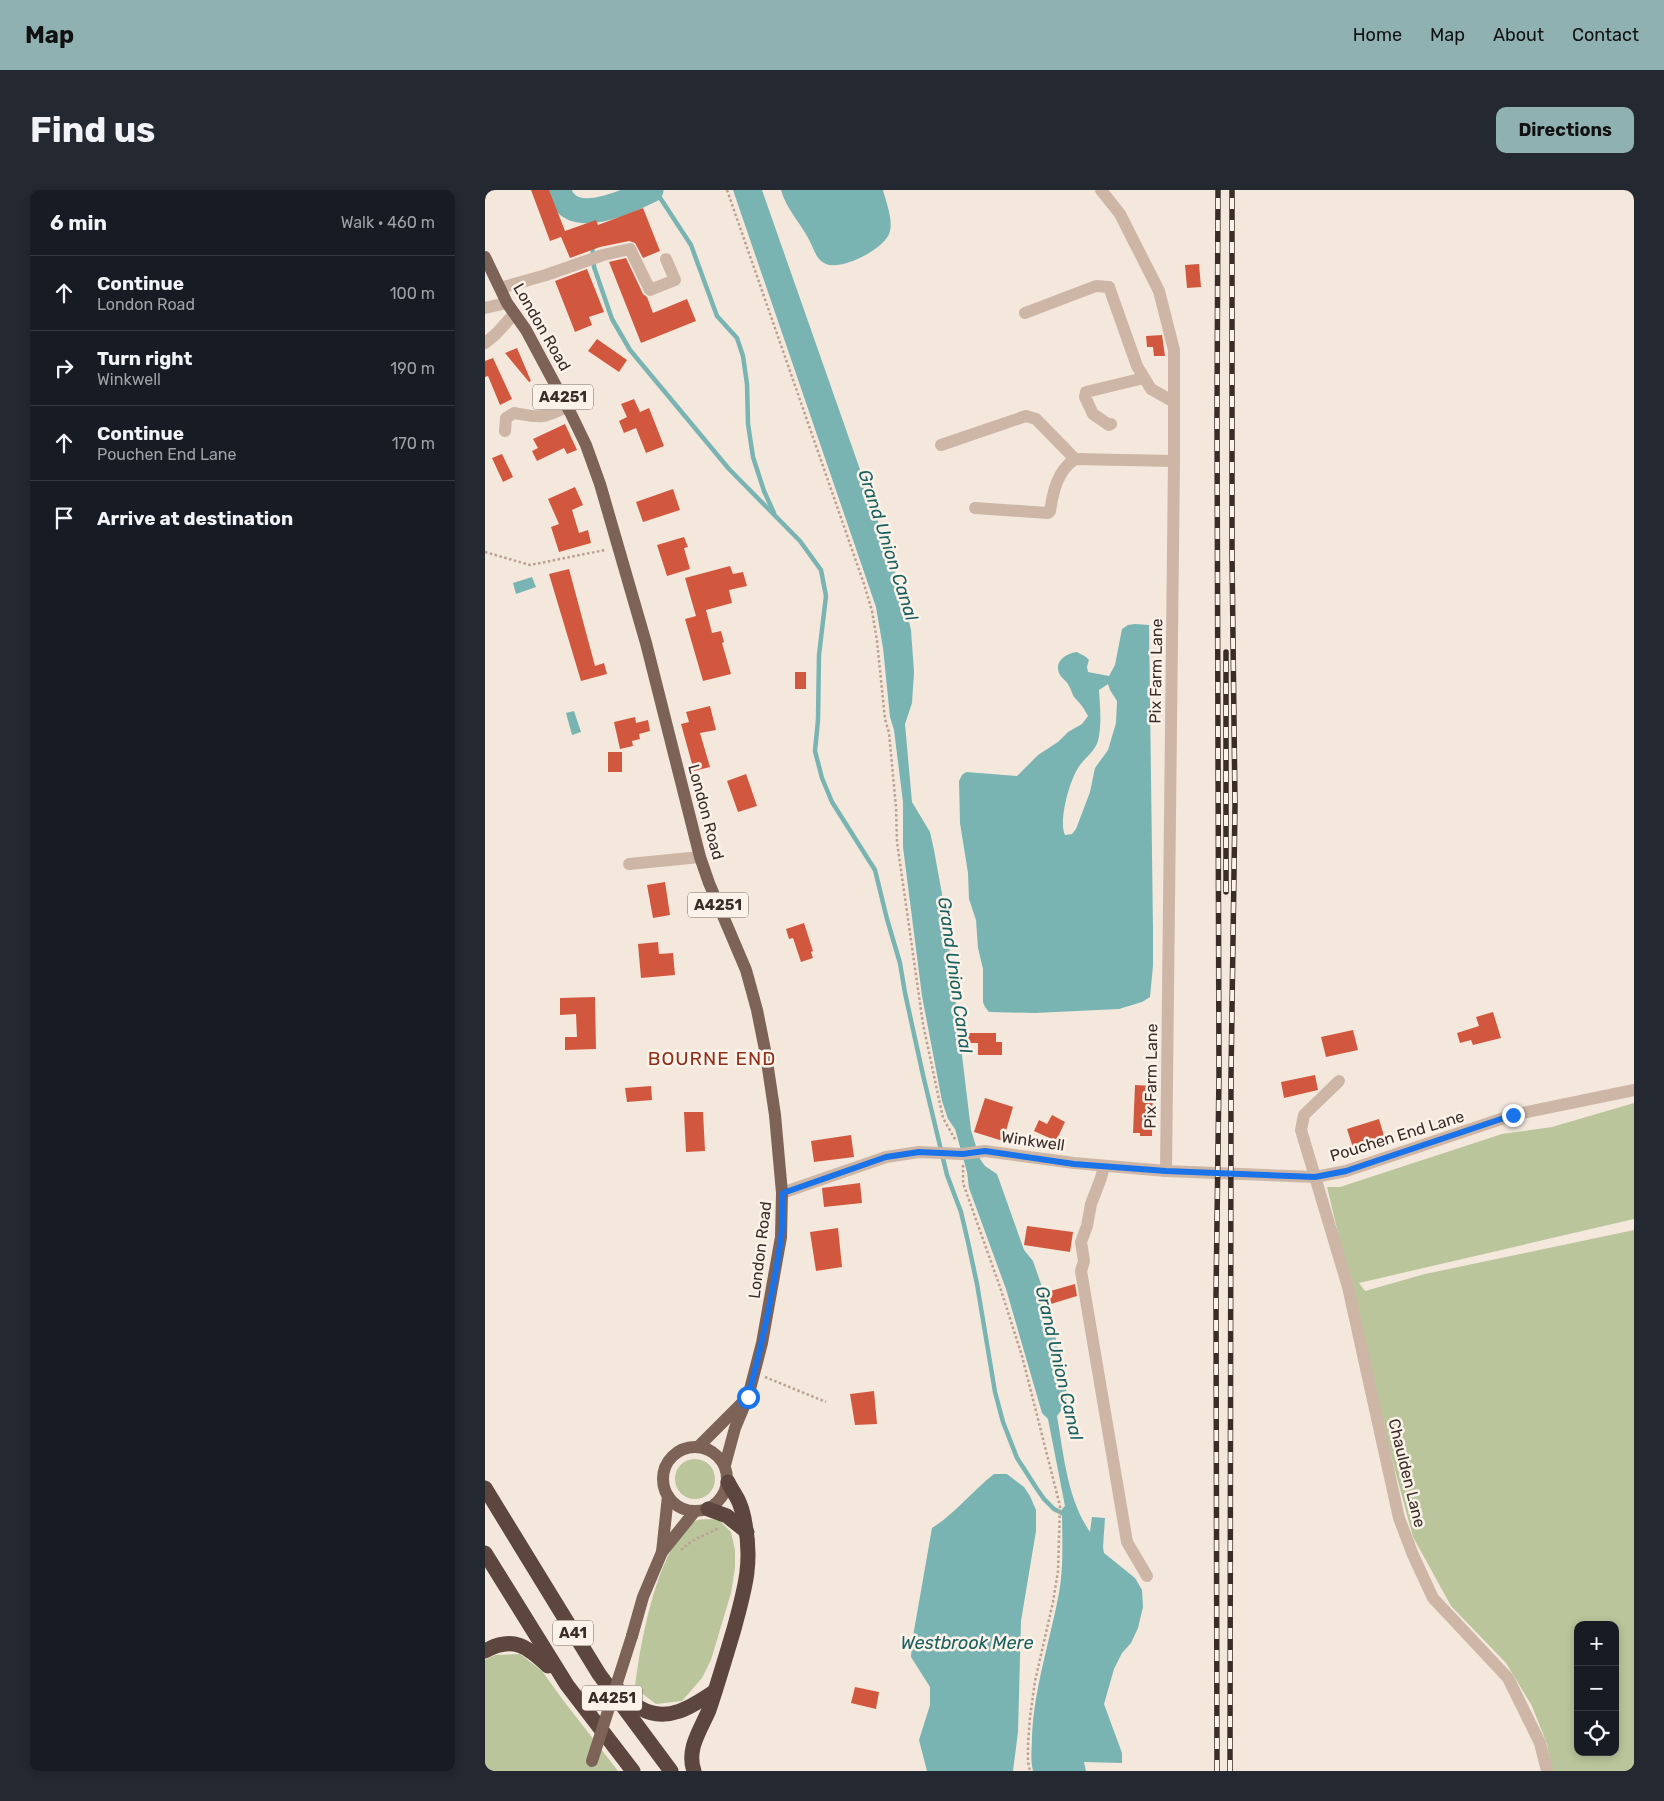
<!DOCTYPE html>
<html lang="en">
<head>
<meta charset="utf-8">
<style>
  :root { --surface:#171b24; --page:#242831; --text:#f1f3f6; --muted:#9ea1a6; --line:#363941; --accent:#90b1b2 }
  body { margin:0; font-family:Rubik,sans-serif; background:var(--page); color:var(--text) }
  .controls { position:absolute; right:15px; bottom:15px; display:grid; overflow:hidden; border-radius:10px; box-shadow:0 2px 8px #0003 }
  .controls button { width:45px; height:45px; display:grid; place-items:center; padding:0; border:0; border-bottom:1px solid var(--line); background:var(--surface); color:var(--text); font:25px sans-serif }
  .stop { position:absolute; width:15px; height:15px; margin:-11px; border:4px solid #1a73e8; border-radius:50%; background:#fff }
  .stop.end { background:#1a73e8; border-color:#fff; box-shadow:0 1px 5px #0008 }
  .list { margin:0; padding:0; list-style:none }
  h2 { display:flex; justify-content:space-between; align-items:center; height:65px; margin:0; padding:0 20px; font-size:21px }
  h2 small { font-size:16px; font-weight:400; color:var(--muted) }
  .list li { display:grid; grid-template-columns:32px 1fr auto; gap:15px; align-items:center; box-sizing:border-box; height:75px; padding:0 20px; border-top:1px solid var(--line) }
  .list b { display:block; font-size:19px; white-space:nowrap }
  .list p { margin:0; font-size:16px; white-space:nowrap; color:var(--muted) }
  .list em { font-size:16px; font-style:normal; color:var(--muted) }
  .icon { flex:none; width:28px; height:28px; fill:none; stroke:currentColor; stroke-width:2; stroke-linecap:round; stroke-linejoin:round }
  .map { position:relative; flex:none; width:1149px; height:1581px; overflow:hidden; border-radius:10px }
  header { display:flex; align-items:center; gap:30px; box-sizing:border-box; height:70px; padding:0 25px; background:var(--accent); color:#111 }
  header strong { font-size:24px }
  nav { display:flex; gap:28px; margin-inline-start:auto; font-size:18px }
  .intro { display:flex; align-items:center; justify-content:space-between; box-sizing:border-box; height:120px; padding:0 30px }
  h1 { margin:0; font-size:35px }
  .button { padding:12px 22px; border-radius:10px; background:var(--accent); color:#111; font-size:18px; font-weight:700 }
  main { display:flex; gap:30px; padding:0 30px }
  aside { flex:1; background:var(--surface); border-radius:10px; box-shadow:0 2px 8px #0003 }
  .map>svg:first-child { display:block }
</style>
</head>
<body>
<header>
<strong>Map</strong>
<nav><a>Home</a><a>Map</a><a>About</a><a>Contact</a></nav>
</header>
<div class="intro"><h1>Find us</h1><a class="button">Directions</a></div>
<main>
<aside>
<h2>6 min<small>Walk · 460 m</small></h2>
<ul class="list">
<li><svg class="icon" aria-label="ahead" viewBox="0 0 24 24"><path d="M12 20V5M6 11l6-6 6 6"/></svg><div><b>Continue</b><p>London Road</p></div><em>100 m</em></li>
<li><svg class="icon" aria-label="right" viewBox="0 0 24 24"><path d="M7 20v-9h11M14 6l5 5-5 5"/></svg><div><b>Turn right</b><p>Winkwell</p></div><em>190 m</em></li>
<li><svg class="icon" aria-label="ahead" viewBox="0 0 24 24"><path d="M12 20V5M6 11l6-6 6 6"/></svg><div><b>Continue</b><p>Pouchen End Lane</p></div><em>170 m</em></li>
<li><svg class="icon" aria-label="arrive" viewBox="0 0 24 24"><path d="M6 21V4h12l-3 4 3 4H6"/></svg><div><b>Arrive at destination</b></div></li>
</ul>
</aside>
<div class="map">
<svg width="1149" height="1581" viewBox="0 0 1149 1581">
  <rect width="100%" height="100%" fill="#f4e8dc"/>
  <g fill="#bac59b" fill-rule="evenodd">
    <path d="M1149,913v116l-275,64 6,8 60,-17 209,-44v541h-82l-5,-27 -15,-38 -26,-43 -55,-57 -38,-69 -21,-78 -65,-272h13l162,-53 50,-7zM1093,1435h37v127h-37z"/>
    <circle cx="210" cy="1289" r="20"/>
    <path d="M233,1329l13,13 4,18v18l-4,25 -20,67 -9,18 -20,23 -26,3 -21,-16c5,-43 22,-142 60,-167 6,-3 16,-1 23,-2z"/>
    <polygon points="35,1464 57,1481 78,1510 133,1581 0,1581 0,1470 10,1465"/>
  </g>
  <g fill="#79b4b3" fill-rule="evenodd">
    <path d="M248,0h29l122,348 19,58 8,34 3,42 -2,31 -7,21 7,78 18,30 4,18 10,55 27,225 9,29 5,7 12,8 27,76 9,11 15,43 15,66 4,25 -1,9 -9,12c7,40 10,82 33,116l2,-15 13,1 -2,29 1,6 31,25 7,12 1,17 -5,21 -7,15 -9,10 -8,16 -10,35 18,49v10l-38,-1 2,9h-53c-3,-12 -1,-22 -1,-34 2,-49 18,-96 27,-144 5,-27 3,-56 3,-84l3,-3 -17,-87 -6,-6 -36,-124 -37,-101 -2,-16 -12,-43 -7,-10 -6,-18 -20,-105 -19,-149v-45l-9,-72 -4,-13 -7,-69 -7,-41z"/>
    <path d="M296,0h102c3,12 10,29 7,41 -3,17 -48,40 -64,33 -11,-4 -13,-19 -19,-28 -9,-16 -21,-28 -26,-46z"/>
    <polygon points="47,387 51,397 31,404 28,393"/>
    <path d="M650,434l14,1 4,304v37l-3,31 -8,5 -23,7 -84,4 -46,-1 -4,-5 -2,-5v-33l-5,-21 -2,-28 -7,-21 -1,-26 -8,-50 -1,-42 3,-6 4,-3 51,4 21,-21 20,-13 10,-10 14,-8 6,-8c-4,-8 -8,-13 -14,-19 -2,-3 -3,-8 -5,-11 -2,-5 -8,-8 -10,-13 -5,-12 8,-20 18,-21l9,5 3,3 -2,7 1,5 21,4 6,-11 7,-36 6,-4zM623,494l2,6 7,11 -1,22 -8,27 -13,18 -5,24 -14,37 -4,5 -7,1c-7,-14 5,-57 15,-70 6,-8 15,-14 18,-24 4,-16 2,-35 1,-51z"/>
    <polygon points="89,521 96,542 87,545 81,523"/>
    <path d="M509,1284h13l17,13 6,9 6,14v21l-15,90 -3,111 -5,39h-86l-8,-31 11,-35v-18l-19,-30 1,-15 20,-114c24,-15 40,-37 62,-54z"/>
  </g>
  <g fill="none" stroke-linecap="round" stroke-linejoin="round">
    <g stroke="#79b4b3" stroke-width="4.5">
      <polyline points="170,0 206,55 232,126 252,148 258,166 262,194 263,234 268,267 279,301 289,323"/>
      <polyline points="104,20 106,37"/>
      <polyline points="107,54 109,77 127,129 145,160 244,279 315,351 336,380 341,406 334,465 333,530 330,561 337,588 347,612 390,680 402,729 415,773 420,803 438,885 462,985 476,1022 483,1052 492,1094 510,1202 518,1232 532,1268 552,1299 559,1309 569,1319 581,1325"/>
    </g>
    <path stroke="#79b4b3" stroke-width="25" d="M73,0c2,3 3,8 6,11 17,23 67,-1 87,-11"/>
  </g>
  <g fill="#d1583e">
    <polygon points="46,0 64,0 80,41 111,30 113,35 158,18 175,61 158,68 150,53 144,51 115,57 85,68 76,47 65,51"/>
    <polygon points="141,68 158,104 162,107 168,123 202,109 211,131 156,153 124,72"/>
    <polygon points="714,74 716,97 702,98 700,75"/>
    <polygon points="102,79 119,122 104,127 107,135 90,142 70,91"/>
    <polygon points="677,145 680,166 669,166 668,157 662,157 661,146"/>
    <polygon points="112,149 142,170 134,182 103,161"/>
    <polygon points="32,158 46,191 44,192 20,163"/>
    <polygon points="8,168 27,209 15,215 3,186 0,187 0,171"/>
    <polygon points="149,209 155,222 164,218 179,256 161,263 151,238 139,243 134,231 142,227 136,214"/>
    <polygon points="80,234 92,260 82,264 79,258 52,271 47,261 53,258 48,249"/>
    <polygon points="17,264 28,287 18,292 7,268"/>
    <polygon points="90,297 98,315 87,320 94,343 103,340 106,353 74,362 66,337 74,334 63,309"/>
    <polygon points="188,299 195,320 158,332 151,312"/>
    <polygon points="199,347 203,357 199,358 205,379 182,386 172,355"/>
    <polygon points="245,376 248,384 258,382 262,396 244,400 247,413 221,420 227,443 236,441 239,452 237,453 246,484 218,491 200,429 211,426 200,388"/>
    <polygon points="84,379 110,476 119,473 122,484 96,491 64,384"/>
    <rect x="310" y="482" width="11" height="17"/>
    <polygon points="225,516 231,540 215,543 225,577 209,581 196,534 204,532 201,522"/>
    <polygon points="150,527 151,533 163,530 165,541 154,544 155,549 147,551 148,556 135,559 129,532"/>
    <rect x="123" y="562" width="14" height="20"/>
    <polygon points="261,584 272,616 253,622 242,591"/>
    <polygon points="180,692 185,725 168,728 162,695"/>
    <polygon points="319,733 328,761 326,762 328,768 316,772 308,748 304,749 301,739"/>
    <polygon points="173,752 174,764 188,763 190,785 156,788 153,754"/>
    <polygon points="110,807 111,859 80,860 80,847 92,847 91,824 75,825 75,808"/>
    <polygon points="1008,822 1016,848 988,855 986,850 975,853 972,843 994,836 991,827"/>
    <polygon points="868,840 873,860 841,867 836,847"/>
    <polygon points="480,843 511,843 511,852 517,852 517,865 493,865 493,853 480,853"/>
    <polygon points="830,885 833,900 799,908 796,892"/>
    <polygon points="650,895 668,896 667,946 655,946 655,943 648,943"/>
    <polygon points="166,896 167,910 142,912 140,898"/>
    <polygon points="500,908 528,917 518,951 489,942"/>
    <polygon points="199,922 218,922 220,961 201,962"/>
    <polygon points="567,925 580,932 571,951 549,941 554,930 562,934"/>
    <polygon points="894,929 899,946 882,951 885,959 870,964 862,939"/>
    <polygon points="366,945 369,967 329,972 326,951"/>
    <polygon points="375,993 377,1013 339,1017 337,998"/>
    <polygon points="542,1036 588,1042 585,1062 539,1055"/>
    <polygon points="353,1038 357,1077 331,1081 325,1042"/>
    <polygon points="590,1094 592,1106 566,1114 562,1102"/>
    <polygon points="389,1201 392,1234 370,1235 365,1204"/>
    <polygon points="370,1497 394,1502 391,1519 366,1513"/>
  </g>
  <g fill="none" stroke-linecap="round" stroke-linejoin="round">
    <g stroke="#baa091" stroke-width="2.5" stroke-dasharray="2.5 2.5" stroke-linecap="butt">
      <polyline points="242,0 379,394 387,421 392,451 400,529 404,543 411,617 412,652 438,834 458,928 471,951"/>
      <polyline points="0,362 45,375 120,360"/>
      <polyline points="478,975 478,993 515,1097 537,1166 575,1316 573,1381 568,1412 550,1491 545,1527 543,1554 543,1572 545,1581"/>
      <polyline points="280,1187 341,1212"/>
      <polyline points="196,1360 207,1351 234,1338"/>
    </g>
    <g stroke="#ceb6a7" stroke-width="12">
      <polyline points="616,0 635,24 674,101 689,160 689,271 681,981"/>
      <polyline points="15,98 61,85 118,65 145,59 165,100 190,90 181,69"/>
      <polyline points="0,118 22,113"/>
      <polyline points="540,123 611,96 624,97 652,176 666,199 689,212"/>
      <polyline points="0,153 11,144 29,124"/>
      <polyline points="626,234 624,235 608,224 600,207 601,202 659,188"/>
      <path d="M20,241l1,-13 8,-5c28,5 27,6 54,-7"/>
      <polyline points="456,255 541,226 551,229 590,269"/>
      <path d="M490,318l73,5 2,-2c3,-19 7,-40 25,-52l99,2"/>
      <polyline points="144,674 215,667"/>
      <polyline points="854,891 819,925 816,940 863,1097 914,1328 928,1365 948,1408 1023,1488 1055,1553 1062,1581"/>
      <polyline points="619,976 616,988 606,1014 602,1036 596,1052 599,1071 596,1081 642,1352 662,1386"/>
      <polyline points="297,1003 401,967 434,962 477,964 500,961 589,973 681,981 830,987 861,981 1028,925 1149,900"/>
    </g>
    <g stroke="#7d6258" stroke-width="12">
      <polyline points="0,67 22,113 41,140 86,224 101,255 115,294 161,453 215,667 224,693 261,780 272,820 281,865 290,925 297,1003 296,1047 277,1153 263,1207 250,1238 240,1275"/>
      <circle cx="210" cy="1289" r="32"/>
      <polyline points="213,1257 257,1213"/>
      <polyline points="177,1362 183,1306"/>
      <polyline points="147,1446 158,1407 177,1362 210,1321"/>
    </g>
    <g stroke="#5c463e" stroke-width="15">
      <polyline points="0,1298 114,1484 186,1581"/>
      <polyline points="223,1319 242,1326 262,1342"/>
      <polyline points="0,1363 82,1495 148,1581"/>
      <path d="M0,1461c28,-16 43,-4 63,15"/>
      <path d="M131,1498c8,6 15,15 24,20 27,16 53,-2 75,-17"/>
      <path d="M209,1581c-8,-22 7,-42 15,-61 9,-27 17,-54 25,-81 10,-38 19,-65 11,-105 -1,-7 -3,-15 -6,-22 -3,-7 -8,-13 -11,-20"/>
    </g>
    <defs>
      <g id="rail">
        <polyline points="741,702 741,462"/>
        <polyline points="732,1581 731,1105 734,885 732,227 733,0"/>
        <polyline points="745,1581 746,887 750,615 747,364 747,0"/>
      </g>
    </defs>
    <use href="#rail" stroke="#3a2d28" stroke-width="5.5"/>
    <use href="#rail" stroke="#fbf2ea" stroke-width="4" stroke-dasharray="11" stroke-linecap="butt"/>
    <polyline stroke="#7d6258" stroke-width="12" points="107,1571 147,1446"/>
  </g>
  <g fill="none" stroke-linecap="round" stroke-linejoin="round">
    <path stroke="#1a73e8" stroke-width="6" d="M263,1207c14,-52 25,-104 33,-158 2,-15 1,-31 2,-46l103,-36 33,-5 44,2 22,-3 89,13 92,7 149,6 31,-6 167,-56"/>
  </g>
  <g text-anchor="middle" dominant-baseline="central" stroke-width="5" stroke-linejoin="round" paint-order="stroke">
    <g fill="#fbf2ea" stroke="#746862" stroke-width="1">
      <rect x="48" y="194.5" width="60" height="25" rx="4"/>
      <rect x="203" y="702.5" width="60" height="25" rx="4"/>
      <rect x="68" y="1430.5" width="40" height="25" rx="4"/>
      <rect x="97" y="1495.5" width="60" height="25" rx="4"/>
    </g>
    <g font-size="15" font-weight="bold" fill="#3a2d28">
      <text x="78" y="207">A4251</text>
      <text x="233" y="715">A4251</text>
      <text x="88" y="1443">A41</text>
      <text x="127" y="1508">A4251</text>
    </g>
    <g font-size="16" fill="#3a2d28" stroke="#fbf2ea">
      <text transform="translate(57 137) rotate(60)">London Road</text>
      <text transform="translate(671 481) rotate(-89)">Pix Farm Lane</text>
      <text transform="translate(221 622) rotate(75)">London Road</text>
      <text transform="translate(666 886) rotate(-89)">Pix Farm Lane</text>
      <text transform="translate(912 946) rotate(-17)">Pouchen End Lane</text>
      <text transform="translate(548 951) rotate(8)">Winkwell</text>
      <text transform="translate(275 1060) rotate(-83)">London Road</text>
      <text transform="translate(922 1283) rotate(76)">Chaulden Lane</text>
    </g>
    <g font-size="18" font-style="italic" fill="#19605f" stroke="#fbf2ea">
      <text transform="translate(403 355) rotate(72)">Grand Union Canal</text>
      <text transform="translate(470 785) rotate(82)">Grand Union Canal</text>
      <text transform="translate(574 1173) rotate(77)">Grand Union Canal</text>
      <text x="482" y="1453">Westbrook Mere</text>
    </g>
    <g font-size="19" letter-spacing="1" fill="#912e19" stroke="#fbf2ea">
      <text x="227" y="868">BOURNE END</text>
    </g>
  </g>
</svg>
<div class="controls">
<button>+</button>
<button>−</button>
<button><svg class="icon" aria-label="locate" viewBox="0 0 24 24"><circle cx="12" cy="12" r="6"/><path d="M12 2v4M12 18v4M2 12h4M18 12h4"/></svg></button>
</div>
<div class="stop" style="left:263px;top:1207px"></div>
<div class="stop end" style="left:1028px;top:925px"></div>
</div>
</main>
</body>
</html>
